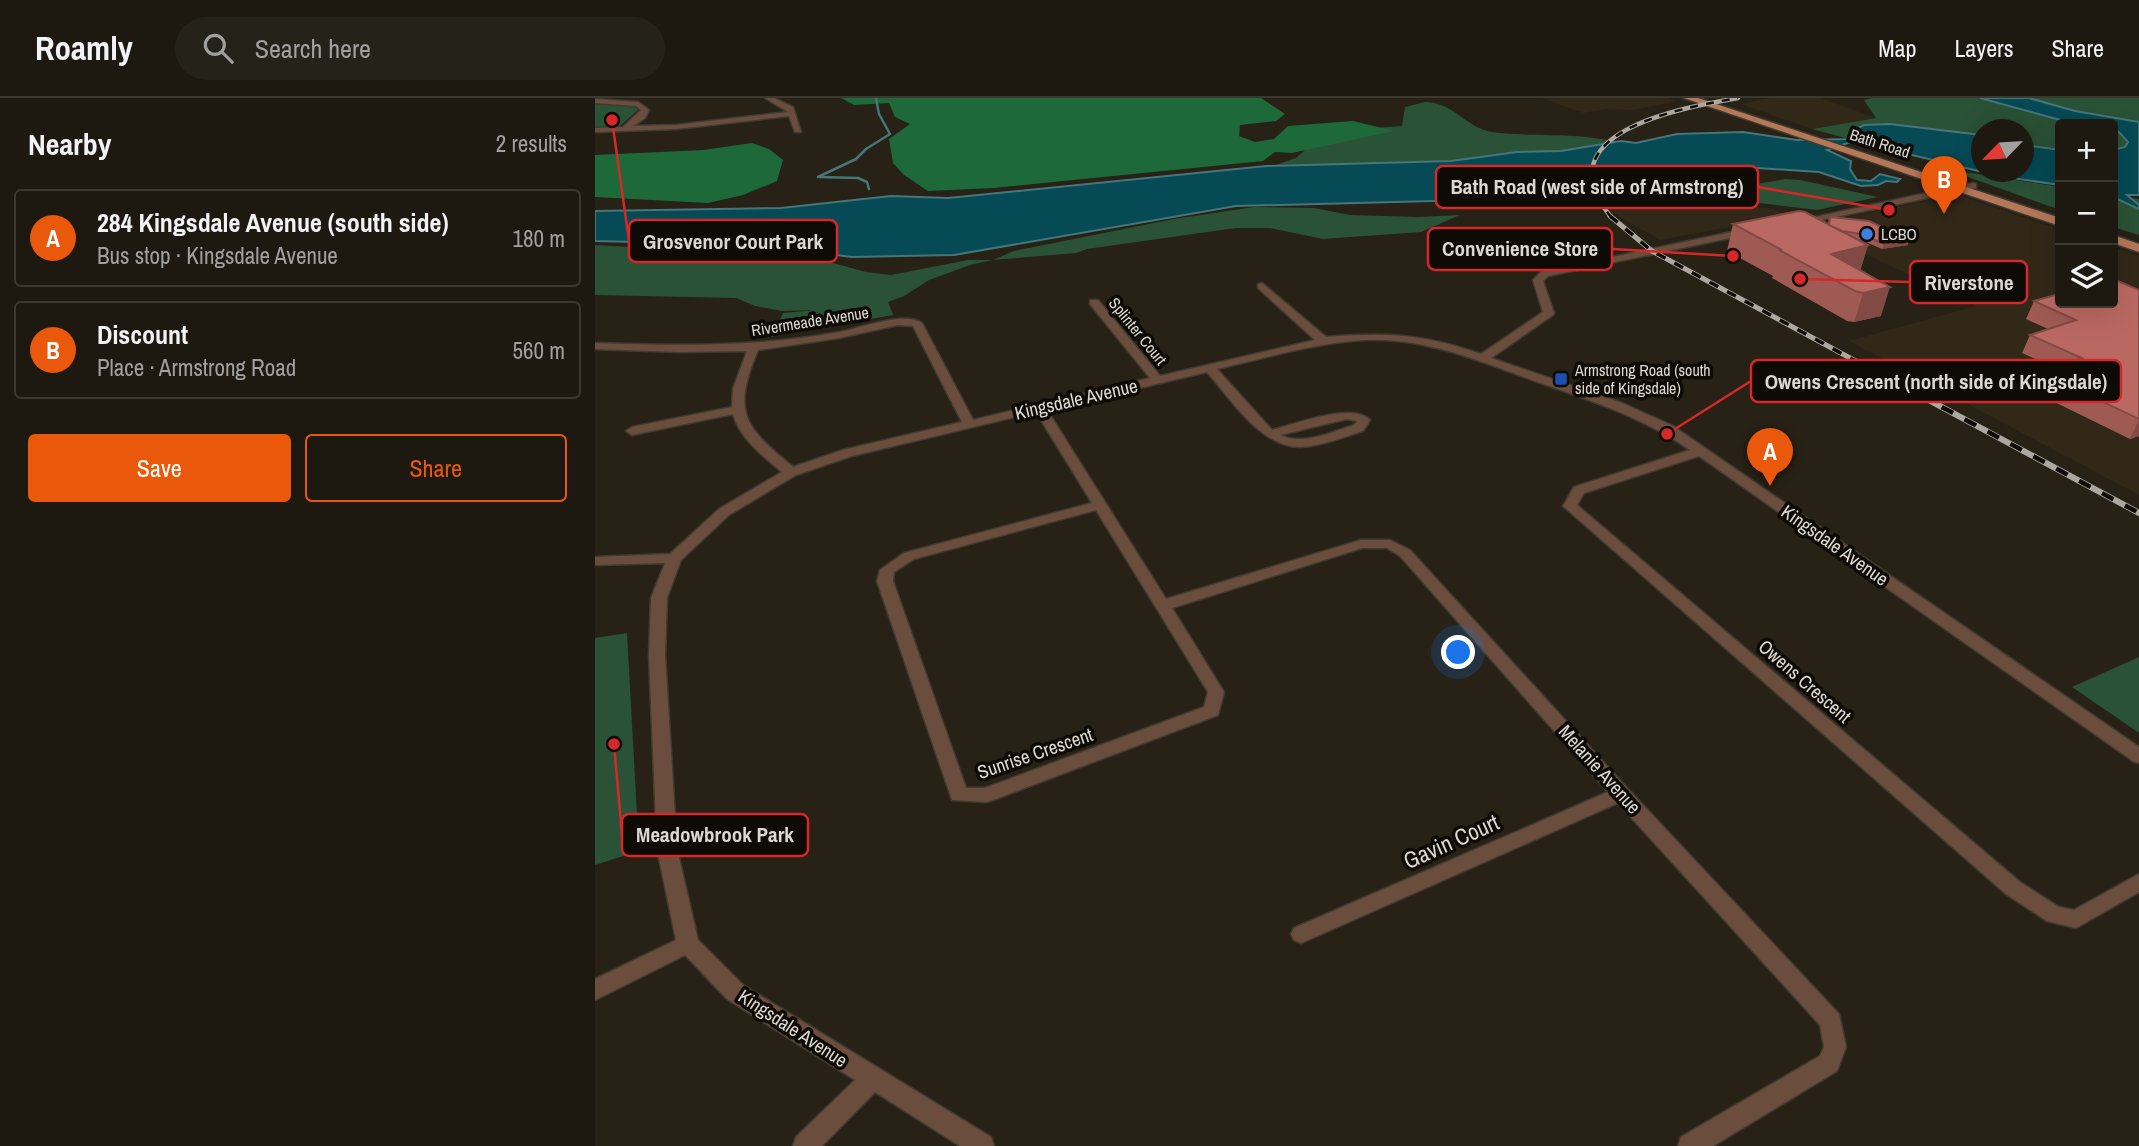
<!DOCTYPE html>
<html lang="en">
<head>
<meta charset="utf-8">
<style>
  :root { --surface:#1d1910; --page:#252219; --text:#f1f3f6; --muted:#a0a09f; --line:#3b3830; --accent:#ea580c }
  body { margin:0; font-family:"Archivo Narrow",sans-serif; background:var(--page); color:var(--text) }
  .controls { position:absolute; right:21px; top:21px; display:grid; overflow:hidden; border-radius:7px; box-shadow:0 7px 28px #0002 }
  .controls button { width:63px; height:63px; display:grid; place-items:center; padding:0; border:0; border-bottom:2px solid var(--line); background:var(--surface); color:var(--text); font:35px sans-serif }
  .compass { position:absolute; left:1376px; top:21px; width:63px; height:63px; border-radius:50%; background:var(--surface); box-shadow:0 7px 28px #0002; rotate:245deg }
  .you { position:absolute; left:864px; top:555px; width:24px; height:24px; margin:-18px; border:5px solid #fff; border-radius:50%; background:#1a73e8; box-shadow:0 0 0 10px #1a73e833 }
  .badge { display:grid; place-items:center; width:46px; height:46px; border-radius:50%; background:var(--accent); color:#fff; font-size:23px; font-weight:700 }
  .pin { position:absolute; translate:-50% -58px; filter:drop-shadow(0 2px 4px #0008) }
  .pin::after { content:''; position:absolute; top:37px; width:24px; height:21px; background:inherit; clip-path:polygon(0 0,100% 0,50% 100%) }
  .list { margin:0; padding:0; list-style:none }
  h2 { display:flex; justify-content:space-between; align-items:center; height:91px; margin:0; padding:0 28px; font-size:30px }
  h2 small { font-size:23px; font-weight:400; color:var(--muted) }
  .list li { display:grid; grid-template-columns:46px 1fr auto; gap:21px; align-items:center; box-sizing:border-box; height:98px; margin:0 14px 14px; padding:0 14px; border:2px solid var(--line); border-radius:7px }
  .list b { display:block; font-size:26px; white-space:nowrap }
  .list p { margin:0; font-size:23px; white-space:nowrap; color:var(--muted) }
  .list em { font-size:23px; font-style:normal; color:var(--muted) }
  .actions { display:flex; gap:14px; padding:21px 28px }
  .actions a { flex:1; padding:16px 0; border:2px solid var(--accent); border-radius:7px; text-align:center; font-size:24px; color:var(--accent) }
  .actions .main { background:var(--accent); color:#fff }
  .icon { flex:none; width:38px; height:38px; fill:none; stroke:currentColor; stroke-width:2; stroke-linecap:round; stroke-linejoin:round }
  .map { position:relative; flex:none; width:1544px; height:1048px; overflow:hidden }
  header { display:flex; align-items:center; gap:42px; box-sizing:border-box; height:98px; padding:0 35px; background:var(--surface); border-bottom:2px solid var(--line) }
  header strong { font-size:33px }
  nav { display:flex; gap:38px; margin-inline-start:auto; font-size:24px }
  .search { width:490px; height:63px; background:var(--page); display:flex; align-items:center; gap:18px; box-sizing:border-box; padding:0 24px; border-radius:38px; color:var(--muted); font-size:26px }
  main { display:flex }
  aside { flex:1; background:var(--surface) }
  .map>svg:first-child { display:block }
</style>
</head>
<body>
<header>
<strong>Roamly</strong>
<div class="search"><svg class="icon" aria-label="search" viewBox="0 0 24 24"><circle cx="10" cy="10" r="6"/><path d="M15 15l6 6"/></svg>Search here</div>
<nav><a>Map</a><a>Layers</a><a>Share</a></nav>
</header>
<main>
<aside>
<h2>Nearby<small>2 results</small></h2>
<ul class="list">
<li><span class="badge">A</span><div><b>284 Kingsdale Avenue (south side)</b><p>Bus stop · Kingsdale Avenue</p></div><em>180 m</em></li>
<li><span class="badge">B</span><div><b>Discount</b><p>Place · Armstrong Road</p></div><em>560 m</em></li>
</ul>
<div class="actions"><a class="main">Save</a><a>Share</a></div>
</aside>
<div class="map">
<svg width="1544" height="1048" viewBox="0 0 1544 1048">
  <rect width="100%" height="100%" fill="#272116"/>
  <g fill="#322818">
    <polygon points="947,0 1073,0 1081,3 1039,12 1010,11 988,15"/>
    <polygon points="1176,0 1226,0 1281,20 1217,31 1145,6"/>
    <polygon points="1355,98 1367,98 1465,132 1465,205 1518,205 1518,149 1544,158 1544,397 1254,243 1381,208 1210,128"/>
    <polygon points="1072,101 1084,107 1112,102 1178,111 1193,118 1065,142 1012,111"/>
  </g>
  <g fill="#2a5236">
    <polygon points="1277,0 1544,0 1544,24 1524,34 1533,44 1530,49 1518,52 1518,26 1465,26 1465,56 1429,52 1428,32 1386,32 1386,42 1254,41 1217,31 1281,20 1269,2"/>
    <polygon points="0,4 38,7 43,12 25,28 0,30"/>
    <path d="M830,4c29,0 41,26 67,30 46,6 96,-2 139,15l-54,10 -319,14 38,-13 16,-14 47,-15 43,-3 3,-19z"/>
    <polygon points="1351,71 1465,89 1465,112"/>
    <polygon points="1190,81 1205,82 1283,99 1222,112 1099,97"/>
    <polygon points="1518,98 1544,101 1544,137 1518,129"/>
    <polygon points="659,109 719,110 755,117 824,119 865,117 826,134 728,141 675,130 641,130 492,151 481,155 398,162 375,167 334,182 309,198 293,204 298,217 176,239 188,215 220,212 187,213 160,208 141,200 0,197 0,147 187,158 231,163 271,174 296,177 373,162 398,162 419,153 579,121"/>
    <polygon points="32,535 44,753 0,767 0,540"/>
    <polygon points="1544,559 1544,635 1477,589"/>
  </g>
  <g fill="#1d693a">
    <polygon points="246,0 666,0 690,16 681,23 645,27 644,38 660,44 679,41 693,28 758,23 799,33 697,55 680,54 668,63 399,90 333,93 309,77 298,65 294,41 315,26 300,19 294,5 259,7"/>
    <polygon points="157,45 174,51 188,62 182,83 148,97 113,105 0,99 0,57 108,52"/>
  </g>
  <g fill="#054a54" stroke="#46757a" stroke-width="2">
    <polygon points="1385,0 1434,0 1480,13 1544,24 1544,97 1532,97 1544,107 1544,111 1518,99 1518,52 1530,49 1533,44 1524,34 1518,32 1518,26 1469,23"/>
    <polygon points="1295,26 1386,37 1386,74 1428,74 1429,47 1465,52 1465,87 1404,78 1259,43 1232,52 1256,63 1255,71 1262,82 1276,83 1285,76 1305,81 1302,84 1291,83 1283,87 1266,88 1224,74 1146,69 1118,70 1075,78 1050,71 1056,78 982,87 976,85 964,92 937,93 916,101 641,108 359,157 256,159 172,147 0,143 0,113 186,110 296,98 353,100 671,68 856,63 922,54 966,53 1026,43 1041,45 1082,36 1148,34 1202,42 1253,41 1255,34 1269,27"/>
  </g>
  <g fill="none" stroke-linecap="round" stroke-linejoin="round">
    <polyline stroke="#46757a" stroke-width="2.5" points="274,91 272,84 263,80 223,79 261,61 271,51 295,36 284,16 281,0"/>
    <defs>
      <g id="street">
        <polygon points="170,0 179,0 198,9 206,34 200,34 194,18 81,31 0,34 0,30 28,29 46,12 41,8 0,5 0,1 43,4 54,12 50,20 38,28 81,27 193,14"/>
        <polygon points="1378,85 1381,86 1381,90 1202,127 1197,124"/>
        <path d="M1156,130l5,3 -2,2 -206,43 -5,5 11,32 -1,2 -62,43 131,45 51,23 466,321v16l-6,-2 -434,-305 -115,37 -7,12 443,377 39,25 15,3 65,-36v18l-63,36 -29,-7 -41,-27 -443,-388 11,-19 116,-37c-47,-33 -101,-50 -155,-69 -56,-20 -110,-44 -171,-41 -50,3 -98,18 -147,29l55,61c24,-6 80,-28 98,-10l-7,11c-20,6 -41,15 -62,16 -40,1 -70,-48 -94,-75l-160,38 119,189 195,-59h29l20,10 218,239 211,225 7,33 -9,24 -124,75h-35l3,-9 139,-81 4,-9 -4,-22 -202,-222 -310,137 -7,3 -7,-3 -3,-6 3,-6 314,-136 -208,-236 -13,-8h-25l-190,60 52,84 -6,23 -225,85 -7,2 -34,-2 -75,-219 3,-11 24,-17 188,-50 -56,-91 -184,44 -56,19 -67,40 -48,45 -14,38 -2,57 12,194 21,91 45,45 248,152 3,9h-34l-85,-54 -53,54h-29l3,-9 59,-57 -128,-81 -42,-44 -90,45v-21l81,-39 -19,-91 -8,-194 2,-57 14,-35 -70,2v-8l75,-3 49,-45 63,-37c-19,-16 -42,-33 -49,-58l-101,21 -6,-4 6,-4 100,-20 1,-18 14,-38 -68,1 -84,-3v-6c82,3 163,4 245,-11 20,-4 65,-21 82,-9l51,97 177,-42 -60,-74v-4h8l62,76 155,-36 -57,-52v-4l4,-1 64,54c60,-5 98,-3 155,17l62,-42 -10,-32 8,-8zM303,227l15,1 49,96 -119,28 -50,17c-50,-41 -61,-55 -35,-117l81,-12zM752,321l10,2 -3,4c-22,7 -51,21 -74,10zM501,412l112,182 -4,15 -219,81h-19l-73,-207 1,-9 20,-13z"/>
      </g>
      <g id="primary">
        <polygon points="1089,0 1103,0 1465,120 1465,128"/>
        <polygon points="1518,137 1544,146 1544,154 1518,145"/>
      </g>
    </defs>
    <use href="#street" stroke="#403b30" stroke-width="3"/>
    <use href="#primary" stroke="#403b30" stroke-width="3"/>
    <use href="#street" fill="#6b4d3e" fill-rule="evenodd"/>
    <use href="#primary" fill="#b47758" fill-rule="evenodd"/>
    <defs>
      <path id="rail-far2" d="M1017,120c-72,-85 68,-110 126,-120"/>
      <polyline id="rail-far1" points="1015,118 1057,153 1281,274"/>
      <polyline id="rail" points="1278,272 1544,415"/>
    </defs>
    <use href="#rail-far2" stroke="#aca8a0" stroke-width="4.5"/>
    <use href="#rail-far1" stroke="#aca8a0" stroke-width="5"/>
    <use href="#rail" stroke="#aca8a0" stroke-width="6"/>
    <use href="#rail-far2" stroke="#0e0b07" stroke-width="2.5" stroke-dasharray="8" stroke-linecap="butt"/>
    <use href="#rail-far1" stroke="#0e0b07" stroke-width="3.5" stroke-dasharray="10" stroke-linecap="butt"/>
    <use href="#rail" stroke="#0e0b07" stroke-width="4.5" stroke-dasharray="13" stroke-linecap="butt"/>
  </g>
  <g fill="#a05a54">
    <polygon points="1235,119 1313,147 1287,151 1264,141 1260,140 1273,147 1265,172 1286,218 1259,224 1252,223 1177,180 1178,178 1132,153 1138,126 1233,126"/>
    <polygon points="1544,192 1544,338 1535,341 1437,293 1445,274 1458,269 1427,255 1435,237 1453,231 1431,221 1439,203"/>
  </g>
  <g fill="#824a45">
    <polygon points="1314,142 1313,147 1287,151 1289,146"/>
    <polygon points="1273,147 1265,174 1236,156"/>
    <polygon points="1295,189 1286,218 1259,224 1268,195"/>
    <polygon points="1544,322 1544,338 1535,341"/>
  </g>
  <g fill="#ba6962" stroke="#824a45" stroke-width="2">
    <polygon points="1204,113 1210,114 1273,147 1236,156 1295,189 1268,195 1260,193 1184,152 1187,152 1138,126"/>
    <polygon points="1235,119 1274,123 1314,142 1289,146 1266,136 1247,133 1234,127"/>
    <polygon points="1518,181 1544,192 1544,321 1445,274 1487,260 1435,237 1481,222 1439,203 1464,196 1465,194 1465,205 1518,205"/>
  </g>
  <circle fill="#3f7fe0" stroke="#0e0b07" stroke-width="2.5" cx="1272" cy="136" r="7"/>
  <rect fill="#1a4fb4" stroke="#0e0b07" stroke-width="2.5" x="959" y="274" width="14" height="14" rx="3.5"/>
  <g text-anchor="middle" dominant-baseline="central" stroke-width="7" stroke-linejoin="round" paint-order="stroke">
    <g font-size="16" fill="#dcd8d1" stroke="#0e0b07">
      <text transform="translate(1285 45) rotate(18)">Bath Road</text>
      <text transform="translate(215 223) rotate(-9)">Rivermeade Avenue</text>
      <text transform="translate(543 233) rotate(51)">Splinter Court</text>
    </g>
    <g font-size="16" fill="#dcd8d1" stroke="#0e0b07" text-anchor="start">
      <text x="1286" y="136">LCBO</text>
      <text x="980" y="272">Armstrong Road (south<tspan x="980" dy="18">side of Kingsdale)</tspan></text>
    </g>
    <g font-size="19" fill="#dcd8d1" stroke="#0e0b07">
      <text transform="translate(481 301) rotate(-13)">Kingsdale Avenue</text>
      <text transform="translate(1240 447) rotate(35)">Kingsdale Avenue</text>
      <text transform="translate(1210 583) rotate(41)">Owens Crescent</text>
      <text transform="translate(440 655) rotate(-19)">Sunrise Crescent</text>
      <text transform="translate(1005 671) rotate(48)">Melanie Avenue</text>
      <text transform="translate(198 930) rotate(33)">Kingsdale Avenue</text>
    </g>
    <g font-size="23" fill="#dcd8d1" stroke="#0e0b07">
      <text transform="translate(856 743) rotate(-24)">Gavin Court</text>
    </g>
  </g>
  <path fill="none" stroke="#d62828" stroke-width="2.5" d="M1294 112L1163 89M17 22L34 143M1138 158L1017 151M1205 181L1315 184M1072 336L1156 283M19 646L27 737"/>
  <g fill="#d62828" stroke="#0e0b07" stroke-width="2.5">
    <circle cx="1294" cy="112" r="7"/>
    <circle cx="17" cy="22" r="7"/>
    <circle cx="1138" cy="158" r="7"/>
    <circle cx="1205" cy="181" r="7"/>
    <circle cx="1072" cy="336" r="7"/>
    <circle cx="19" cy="646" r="7"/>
  </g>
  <g fill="#0e0b07" stroke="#d62828" stroke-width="2.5">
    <rect x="841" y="68" width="322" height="42" rx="7"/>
    <rect x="34" y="122" width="208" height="42" rx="7"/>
    <rect x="833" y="130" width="184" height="42" rx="7"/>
    <rect x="1315" y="163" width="117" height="42" rx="7"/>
    <rect x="1156" y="262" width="370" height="42" rx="7"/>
    <rect x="27" y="716" width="186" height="42" rx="7"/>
  </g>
  <g font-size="21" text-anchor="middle" font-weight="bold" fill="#dcd8d1">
    <text x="1002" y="96">Bath Road (west side of Armstrong)</text>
    <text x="138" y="151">Grosvenor Court Park</text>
    <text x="925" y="158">Convenience Store</text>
    <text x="1374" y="192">Riverstone</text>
    <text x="1341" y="291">Owens Crescent (north side of Kingsdale)</text>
    <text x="120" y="744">Meadowbrook Park</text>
  </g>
</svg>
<div class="controls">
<button>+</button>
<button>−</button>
<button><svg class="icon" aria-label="layers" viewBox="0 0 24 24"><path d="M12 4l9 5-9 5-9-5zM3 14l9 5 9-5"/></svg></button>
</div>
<svg class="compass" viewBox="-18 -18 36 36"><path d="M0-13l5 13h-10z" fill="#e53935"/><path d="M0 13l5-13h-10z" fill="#a0a09f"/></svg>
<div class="you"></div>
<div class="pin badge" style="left:1175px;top:388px">A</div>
<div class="pin badge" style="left:1349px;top:116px">B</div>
</div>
</main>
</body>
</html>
